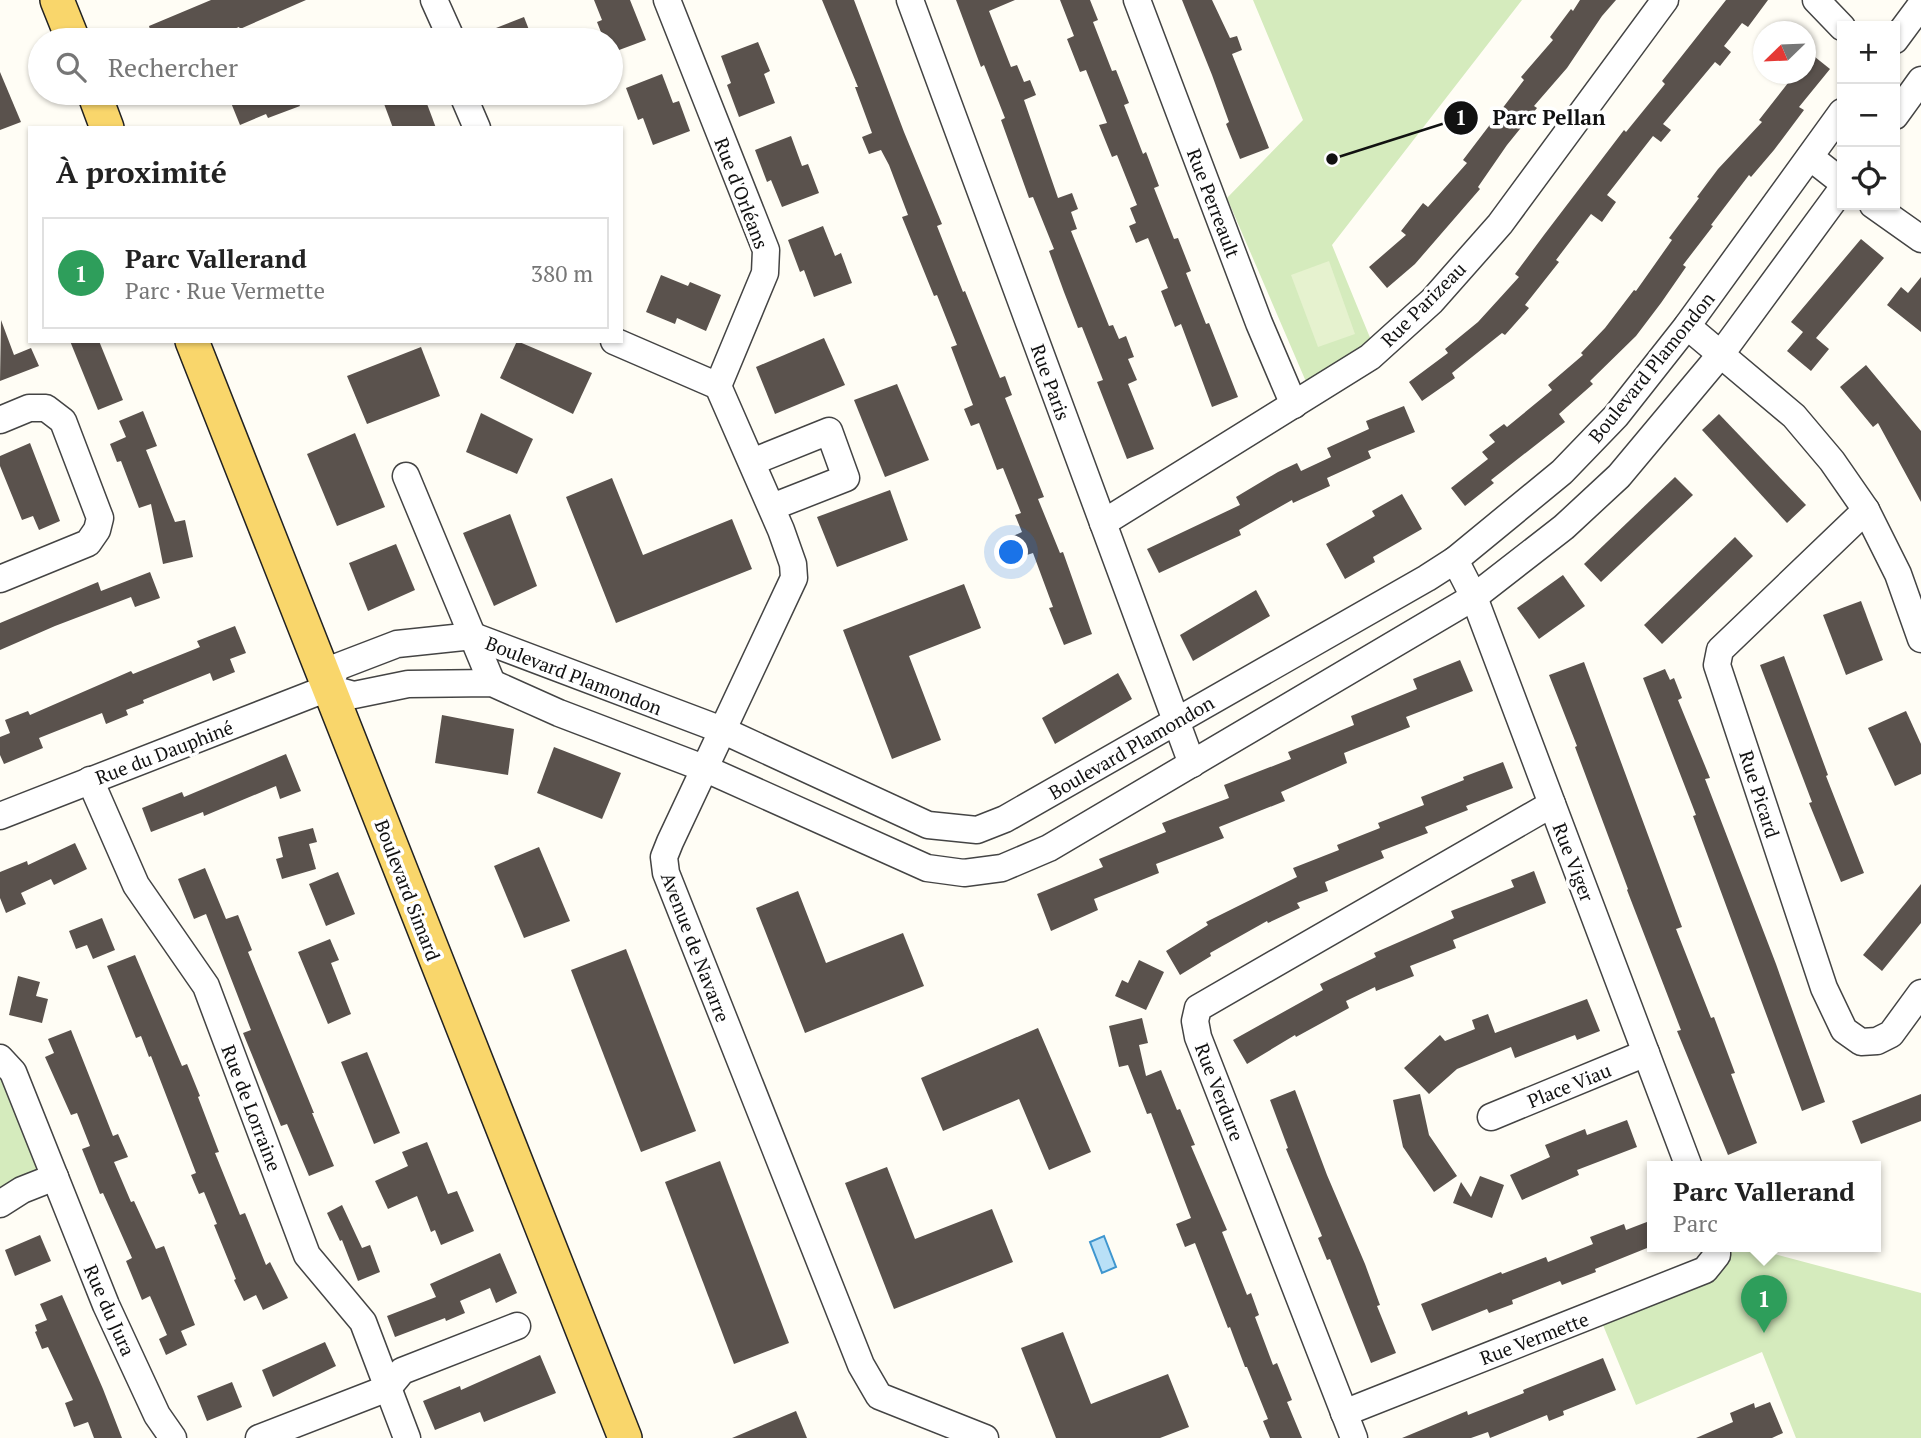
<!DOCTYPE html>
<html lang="fr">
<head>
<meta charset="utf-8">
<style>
  :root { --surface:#fff; --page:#f6f6f6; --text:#222; --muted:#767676; --line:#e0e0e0; --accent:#c4262e }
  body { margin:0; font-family:"PT Serif",serif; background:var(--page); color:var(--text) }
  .controls { position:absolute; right:21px; top:21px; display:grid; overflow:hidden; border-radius:0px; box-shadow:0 2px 5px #0004 }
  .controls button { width:63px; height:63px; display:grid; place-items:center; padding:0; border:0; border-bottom:2px solid var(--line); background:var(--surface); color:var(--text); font:35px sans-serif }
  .compass { position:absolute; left:1753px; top:21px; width:63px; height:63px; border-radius:50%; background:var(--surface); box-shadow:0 2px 5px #0004; rotate:247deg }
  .you { position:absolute; left:1012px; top:553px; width:24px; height:24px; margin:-18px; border:5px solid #fff; border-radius:50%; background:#1a73e8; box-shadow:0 0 0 10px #1a73e833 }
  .badge { display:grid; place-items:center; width:46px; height:46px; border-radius:50%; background:var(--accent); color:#fff; font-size:23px; font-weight:700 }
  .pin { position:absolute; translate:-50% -58px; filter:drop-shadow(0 2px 4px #0008) }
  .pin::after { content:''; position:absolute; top:37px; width:24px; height:21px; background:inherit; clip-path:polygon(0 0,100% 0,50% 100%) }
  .popup { position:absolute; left:1647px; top:1161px; width:234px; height:91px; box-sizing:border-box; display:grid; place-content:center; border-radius:0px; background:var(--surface); filter:drop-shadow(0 2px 5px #0005); font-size:23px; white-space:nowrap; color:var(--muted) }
  .popup b { font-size:26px; color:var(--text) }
  .popup::after { content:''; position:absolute; left:50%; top:100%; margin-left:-14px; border:14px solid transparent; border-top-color:var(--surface) }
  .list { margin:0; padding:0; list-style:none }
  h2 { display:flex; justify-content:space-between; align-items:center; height:91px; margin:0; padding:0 28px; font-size:30px }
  h2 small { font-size:23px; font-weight:400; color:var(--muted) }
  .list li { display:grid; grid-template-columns:46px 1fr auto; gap:21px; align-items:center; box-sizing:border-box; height:112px; margin:0 14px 14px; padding:0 14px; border:2px solid var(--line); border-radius:0px }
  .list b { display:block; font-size:26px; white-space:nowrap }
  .list p { margin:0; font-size:23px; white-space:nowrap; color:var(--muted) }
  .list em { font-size:23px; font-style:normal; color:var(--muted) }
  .icon { flex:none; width:38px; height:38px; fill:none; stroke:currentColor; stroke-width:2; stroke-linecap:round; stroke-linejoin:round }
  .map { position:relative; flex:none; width:1921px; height:1438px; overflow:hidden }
  .search { position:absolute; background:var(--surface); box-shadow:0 2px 5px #0004; left:28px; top:28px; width:595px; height:77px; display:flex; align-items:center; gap:18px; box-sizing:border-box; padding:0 24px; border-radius:38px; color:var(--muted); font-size:26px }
  .panel { position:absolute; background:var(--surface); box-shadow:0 2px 5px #0004; left:28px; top:126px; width:595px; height:217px; border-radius:0px }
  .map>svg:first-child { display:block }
</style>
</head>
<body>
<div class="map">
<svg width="1921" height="1438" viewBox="0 0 1921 1438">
  <rect width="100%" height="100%" fill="#fffdf5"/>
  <g fill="#d5ebbd">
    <polygon points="1253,0 1522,0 1332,245 1371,340 1307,384 1227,198 1303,120"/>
    <polygon points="0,1073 37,1167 35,1176 8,1189 0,1187"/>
    <polygon points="1717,1247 1748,1247 1921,1293 1921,1438 1796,1438 1762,1352 1636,1405 1598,1313 1705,1270"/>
  </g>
  <polygon fill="#e6f2cf" points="1329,261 1355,334 1318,347 1291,275"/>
  <polygon fill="#b9e0f7" stroke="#3f96cf" stroke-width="2" points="1104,1236 1116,1267 1102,1273 1090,1242"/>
  <g fill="#5a524d">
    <polygon points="211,0 306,0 240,29 239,27 206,40 153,40 149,26"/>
    <polygon points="594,0 630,0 646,40 611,53 611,40 604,40 597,22 602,20"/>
    <polygon points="822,0 854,0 904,132 942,224 937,226 963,292 965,291 1000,378 1005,376 1012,395 1005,398 1044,497 1038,499 1060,553 1063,552 1092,634 1064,645 1049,608 1053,607 1033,553 1021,557 1013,536 1022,532 1015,515 1021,513 1003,468 997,470 979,423 971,426 964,409 973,405 951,347 957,345 937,295 934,296 902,217 908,215 889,165 881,150 869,154 862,137 872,133 855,87 858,87"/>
    <polygon points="956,0 1015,0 989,11 1011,67 1017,65 1024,82 1030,80 1036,95 1024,100 1058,198 1072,193 1078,209 1071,212 1077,229 1071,231 1109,326 1113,325 1119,339 1126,336 1134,357 1128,359 1137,380 1128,384 1154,449 1127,459 1097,382 1103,380 1082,327 1078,328 1064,292 1049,251 1054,249 1033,197 1029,198 1001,120 1005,118 984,65 981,67"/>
    <polygon points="1060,0 1090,0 1098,20 1093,22 1112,71 1116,70 1129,103 1124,105 1143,154 1146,152 1159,186 1154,188 1174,239 1178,238 1191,271 1186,273 1206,324 1209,323 1238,397 1212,407 1181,324 1175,327 1161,291 1168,288 1148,238 1136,243 1129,226 1136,223 1130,208 1137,205 1117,155 1112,157 1099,125 1107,123 1086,70 1080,72 1067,39 1074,36"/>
    <polygon points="1182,0 1212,0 1230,38 1237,36 1242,50 1232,54 1269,148 1240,159 1226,124 1229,122 1212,75"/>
    <polygon points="1580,0 1616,0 1602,16 1567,68 1534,106 1537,108 1507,145 1478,187 1480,189 1415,264 1387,288 1369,267 1406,235 1401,231 1423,203 1428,207 1467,163 1463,160 1524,80 1521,77 1553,40 1550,37 1571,9 1573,11"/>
    <polygon points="1726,0 1768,0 1748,27 1742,23 1724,46 1731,52 1720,66 1715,62 1663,124 1671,130 1661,142 1653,136 1607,195 1616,202 1602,222 1591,214 1556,260 1559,262 1525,305 1529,308 1505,335 1502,333 1452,373 1455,378 1422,401 1409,382 1448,353 1445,349 1478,322 1519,277 1515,274 1544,235 1624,130 1626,132 1665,84 1662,81"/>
    <polygon points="524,17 533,40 468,40 468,39"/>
    <polygon points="758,42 770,71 764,74 775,103 739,117 727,85 731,83 721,56"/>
    <polygon points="1805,49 1830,69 1799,107 1804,110 1774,150 1751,177 1749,175 1711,225 1713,226 1683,265 1686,267 1661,303 1636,336 1590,381 1593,384 1559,414 1565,422 1491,480 1494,483 1465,506 1451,488 1488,459 1482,452 1495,442 1489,435 1504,424 1507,427 1552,390 1548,385 1583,355 1581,353 1605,328 1634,290 1636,291 1672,240 1669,238 1699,198 1697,197 1718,169 1762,122 1759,120 1788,83 1777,74 1805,74"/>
    <polygon points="0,72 21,122 0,130"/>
    <polygon points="662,74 673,103 679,101 690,131 653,145 643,118 638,120 626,88"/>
    <polygon points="227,93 294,93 300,106 268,118 266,114 240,125"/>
    <polygon points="380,93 423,93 436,128 393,128"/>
    <polygon points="791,136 802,166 808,164 819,193 782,207 771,180 767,182 755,150"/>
    <polygon points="823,226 835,256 841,253 852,283 814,297 804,270 800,272 788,240"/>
    <polygon points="1861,239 1884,258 1816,338 1829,349 1811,371 1787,351 1803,332 1791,322"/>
    <polygon points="661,275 688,286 690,282 721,295 706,331 677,318 675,324 646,312"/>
    <polygon points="1921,277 1921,332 1887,305 1901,287 1908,293"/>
    <polygon points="1,320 14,355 31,348 39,366 0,381"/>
    <polygon points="824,338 845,385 775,414 756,367"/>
    <polygon points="70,341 99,341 123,400 98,410"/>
    <polygon points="517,341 592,373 573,414 500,378"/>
    <polygon points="421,347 440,396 367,424 347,376"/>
    <polygon points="1866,365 1921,431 1921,502 1878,423 1873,427 1840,387"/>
    <polygon points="897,384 929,460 885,477 854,400"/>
    <polygon points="1404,406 1415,432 1368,451 1371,458 1327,478 1330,486 1293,503 1292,500 1239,530 1241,535 1159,573 1147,549 1240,505 1236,497 1278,472 1297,463 1301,471 1331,457 1327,448 1369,429 1366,421"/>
    <polygon points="143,411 157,446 146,450 175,522 185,520 193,557 163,564 151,504 139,508 121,461 117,462 110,444 126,437 119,421"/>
    <polygon points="481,413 533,439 517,474 466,452"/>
    <polygon points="1719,414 1806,505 1787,523 1702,430"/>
    <polygon points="355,433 385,507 337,526 307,454"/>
    <polygon points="30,443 60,521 39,530 33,516 22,520 0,466 0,456"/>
    <polygon points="1675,477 1693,495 1601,582 1584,564"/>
    <polygon points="612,478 643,555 732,519 752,569 616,623 566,497"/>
    <polygon points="890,490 908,540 837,567 817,517"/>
    <polygon points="1402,494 1422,529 1373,557 1375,562 1345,579 1326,544 1375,516 1372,511"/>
    <polygon points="510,514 537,586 494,606 463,533"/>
    <polygon points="1735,537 1753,556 1662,644 1644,625"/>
    <polygon points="396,544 415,590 368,611 349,563"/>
    <polygon points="150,572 160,598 135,607 131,597 55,626 0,650 0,623 98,582 101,591"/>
    <polygon points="1563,575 1585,606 1539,639 1517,608"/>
    <polygon points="964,584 981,628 909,656 941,740 892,759 843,630"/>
    <polygon points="1256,590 1270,616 1193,661 1180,635"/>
    <polygon points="1861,601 1883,660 1846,675 1823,615"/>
    <polygon points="235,626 246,653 230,659 235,672 213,681 210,673 143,700 144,703 126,710 128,715 106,724 102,713 39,738 43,748 4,764 0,755 0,737 10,733 5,720 28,711 30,715 131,671 133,674 200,647 197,641"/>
    <polygon points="1784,656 1828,775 1826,776 1864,873 1841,882 1809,803 1812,802 1760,665"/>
    <polygon points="1460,660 1473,691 1406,717 1410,727 1344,753 1347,763 1281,792 1285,801 1219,827 1224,838 1156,864 1159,873 1094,899 1098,910 1051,931 1037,894 1103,867 1099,859 1166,832 1162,823 1229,798 1224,785 1291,759 1288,752 1354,725 1351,716 1417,689 1413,679"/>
    <polygon points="1584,662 1682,927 1676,929 1711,1018 1714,1017 1735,1073 1731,1074 1757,1143 1728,1155 1677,1031 1681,1030 1627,890 1628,889 1575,747 1577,746 1549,675"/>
    <polygon points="1665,669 1670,680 1674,678 1682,698 1678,700 1710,778 1705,779 1776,964 1825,1102 1802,1111 1693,816 1696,815 1643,678"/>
    <polygon points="1118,673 1132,699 1055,744 1042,718"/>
    <polygon points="1906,711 1921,744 1921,774 1895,786 1868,728"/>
    <polygon points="442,715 514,729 508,775 435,763"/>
    <polygon points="554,747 621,773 602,819 537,793"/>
    <polygon points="286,754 301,791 280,799 276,786 204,816 203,812 151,832 142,808 182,792 184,797"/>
    <polygon points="1503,762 1513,788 1466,806 1468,810 1425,827 1428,833 1381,851 1384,858 1325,882 1328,891 1297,903 1300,908 1268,923 1267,921 1210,953 1211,956 1180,975 1166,951 1208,925 1206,922 1297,877 1293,868 1339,850 1337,845 1380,828 1378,823 1424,805 1421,797 1464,780 1463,777"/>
    <polygon points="313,828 317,842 309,844 316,869 282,879 276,859 283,857 278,837"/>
    <polygon points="75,843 87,869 54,885 51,879 21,893 26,904 6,913 0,898 0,872 27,861 28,865"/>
    <polygon points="539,847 570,921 524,938 494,866"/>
    <polygon points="205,868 226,919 238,915 252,950 248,952 314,1113 312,1113 334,1166 309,1176 287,1124 281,1126 243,1033 251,1030 206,914 194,919 178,879"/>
    <polygon points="1534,871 1546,903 1453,940 1456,948 1410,966 1414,976 1376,991 1375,987 1346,1001 1349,1008 1296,1037 1295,1035 1247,1064 1233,1040 1323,990 1320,984 1376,957 1374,953 1454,918 1451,911 1514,887 1511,880"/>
    <polygon points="338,872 355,914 326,926 309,884"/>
    <polygon points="1921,884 1921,923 1882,971 1863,955"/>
    <polygon points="798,891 826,963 903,933 924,986 805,1033 756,908"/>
    <polygon points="102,918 115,950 93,959 87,945 76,949 69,931"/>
    <polygon points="330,939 339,960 331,963 351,1014 328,1024 298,952"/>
    <polygon points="626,949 696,1131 641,1152 571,970"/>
    <polygon points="135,955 182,1066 187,1064 200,1096 198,1097 219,1152 215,1153 240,1215 245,1213 266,1265 270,1262 288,1298 263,1310 256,1295 244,1301 234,1280 236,1279 214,1225 217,1224 204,1192 199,1194 191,1175 196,1173 151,1056 149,1057 141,1036 136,1038 107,966"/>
    <polygon points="1139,960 1164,972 1146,1010 1115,996 1122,980 1128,983"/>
    <polygon points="18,976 40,982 36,996 48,999 42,1023 9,1015"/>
    <polygon points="1587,999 1600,1031 1577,1040 1575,1035 1515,1058 1511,1047 1457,1069 1429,1094 1404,1068 1440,1035 1445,1041 1475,1029 1472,1020 1488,1014 1495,1033"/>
    <polygon points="1142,1018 1148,1043 1139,1045 1146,1076 1161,1070 1177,1110 1180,1109 1195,1145 1191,1146 1227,1230 1222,1232 1247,1295 1251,1293 1259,1315 1255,1317 1273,1365 1277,1363 1292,1400 1287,1402 1302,1438 1270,1438 1263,1421 1268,1419 1247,1367 1245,1367 1230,1327 1228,1328 1195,1243 1185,1247 1176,1224 1191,1218 1151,1113 1147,1114 1128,1065 1119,1067 1109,1026"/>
    <polygon points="1038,1028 1091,1152 1049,1170 1019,1099 943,1131 921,1078"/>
    <polygon points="71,1030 113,1136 118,1134 128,1157 114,1162 131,1202 134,1201 156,1249 164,1246 195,1325 181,1331 187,1345 166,1355 159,1339 167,1335 150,1296 142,1300 126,1261 132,1258 103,1193 100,1194 82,1149 90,1146 77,1113 71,1115 45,1057 54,1053 48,1039"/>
    <polygon points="367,1052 400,1133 374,1144 341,1062"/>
    <polygon points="1295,1090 1327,1175 1365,1264 1380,1305 1377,1306 1396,1353 1371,1363 1330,1259 1327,1260 1318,1238 1322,1236 1286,1149 1288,1148 1270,1100"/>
    <polygon points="1420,1094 1429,1135 1457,1176 1434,1192 1403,1147 1393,1100"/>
    <polygon points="1921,1094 1921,1121 1861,1144 1852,1121"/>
    <polygon points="1627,1120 1637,1147 1577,1170 1579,1175 1522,1200 1510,1175 1550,1157 1545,1145 1585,1129 1587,1135"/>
    <polygon points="427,1142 448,1194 457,1191 474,1231 441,1245 435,1230 431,1232 417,1196 388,1209 375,1181 408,1166 402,1152"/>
    <polygon points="720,1161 789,1343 734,1364 665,1182"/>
    <polygon points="887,1167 915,1239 992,1209 1013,1262 894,1309 845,1183"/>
    <polygon points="1480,1176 1504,1185 1492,1218 1453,1203 1461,1182 1471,1197"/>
    <polygon points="342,1205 362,1248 370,1245 380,1272 358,1281 342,1240 340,1241 327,1213"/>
    <polygon points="1652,1220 1652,1246 1595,1269 1596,1272 1562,1285 1560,1281 1512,1300 1513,1304 1489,1313 1487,1309 1432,1331 1421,1304 1501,1272 1502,1274 1546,1257 1548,1262 1593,1244 1590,1237 1624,1224 1626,1230"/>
    <polygon points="40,1235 51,1261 15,1276 5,1250"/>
    <polygon points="500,1253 517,1293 496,1303 490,1288 460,1301 465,1313 446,1321 445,1318 395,1337 387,1316 436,1297 430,1284"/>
    <polygon points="62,1295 103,1389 122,1438 94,1438 88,1422 74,1427 65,1403 73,1400 48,1347 42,1349 35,1332 37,1331 35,1325 47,1320 40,1304"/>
    <polygon points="1063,1332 1091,1404 1168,1374 1189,1427 1160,1438 1056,1438 1021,1348"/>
    <polygon points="325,1342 336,1366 273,1397 262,1370"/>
    <polygon points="540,1355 556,1393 484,1422 480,1412 435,1430 423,1401 460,1386 461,1390"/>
    <polygon points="1603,1358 1616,1390 1563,1411 1564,1415 1549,1421 1547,1415 1490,1438 1488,1432 1471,1438 1402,1438 1467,1411 1468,1415 1524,1393 1523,1390"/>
    <polygon points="232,1382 242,1407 207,1421 197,1396"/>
    <polygon points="1770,1402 1783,1433 1772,1438 1696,1438 1733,1422 1730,1413 1754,1403 1755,1408"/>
    <polygon points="796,1411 807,1438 732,1438"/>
  </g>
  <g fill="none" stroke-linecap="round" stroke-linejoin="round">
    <defs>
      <g id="minor">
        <polyline points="434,0 452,40"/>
        <polyline points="667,0 766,250 765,273 718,386"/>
        <polyline points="910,0 1192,764"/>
        <polyline points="1137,0 1259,323 1294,405"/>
        <polyline points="1816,0 1842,27"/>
        <polyline points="1895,40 1921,5"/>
        <polyline points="462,93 477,128"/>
        <polyline points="1895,116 1921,80"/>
        <polyline points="1810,157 1842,182"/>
        <polyline points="1873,205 1921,239"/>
        <polyline points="1687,326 1794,416 1832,461 1866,510 1898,574 1921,639"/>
        <polyline points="614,341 718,386 781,530 793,564 794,578 670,842 664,857 666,873 861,1365 879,1396 985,1438"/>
        <polyline points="0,420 29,408 46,408 63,421 100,518 97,530 88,543 0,579"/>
        <polyline points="752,462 829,431 846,478 772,507"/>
        <polyline points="406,476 492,683"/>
        <polyline points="1866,510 1720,650 1717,665 1824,988 1844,1030 1861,1042 1877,1041 1891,1034 1921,993"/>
        <polyline points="1103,523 1370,357 1432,301 1500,224 1665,0"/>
        <polyline points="1455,560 1474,597 1689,1167"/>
        <polyline points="328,688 337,667 397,644 473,636 722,730 928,825 977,830 1005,819 1427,578 1455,560 1562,472 1616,416 1687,326 1842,112"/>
        <polyline points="328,688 354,695 408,684 492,683 559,713 706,769 927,868 964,873 1002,868 1049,848 1474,597 1564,527 1619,476 1721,354 1842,189"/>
        <polyline points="90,780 136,885 206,986 307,1255 363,1322 407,1438"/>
        <polyline points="0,816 328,688"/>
        <polyline points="0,1058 13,1072 106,1305 157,1415 173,1438"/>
        <polyline points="1491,1117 1646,1053"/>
        <polyline points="0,1204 22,1190 55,1177"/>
        <polyline points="1344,1413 1705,1270 1717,1255 1717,1247"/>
        <polyline points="259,1438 388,1388 402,1371 517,1326"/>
        <polyline points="1354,1438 1198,1037 1195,1021 1198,1008 1552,804"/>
      </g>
      <g id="major">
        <polyline points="57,0 73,40"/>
        <polyline points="94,93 107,128"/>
        <polyline points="192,341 625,1438"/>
      </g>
    </defs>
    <use href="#minor" stroke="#444" stroke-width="29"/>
    <use href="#major" stroke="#222" stroke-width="36"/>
    <use href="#minor" stroke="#fff" stroke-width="26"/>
    <use href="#major" stroke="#f9d66b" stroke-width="33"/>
  </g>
  <g text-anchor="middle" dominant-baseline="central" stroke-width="7" stroke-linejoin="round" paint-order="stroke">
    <g font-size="19" fill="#111" stroke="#fff">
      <text transform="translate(742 193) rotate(69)">Rue d'Orléans</text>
      <text transform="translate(1214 203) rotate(69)">Rue Perreault</text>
      <text transform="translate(1423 304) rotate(-45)">Rue Parizeau</text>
      <text transform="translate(1651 367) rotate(-51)">Boulevard Plamondon</text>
      <text transform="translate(1051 382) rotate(70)">Rue Paris</text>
      <text transform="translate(574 675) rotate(21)">Boulevard Plamondon</text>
      <text transform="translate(1131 747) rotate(-30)">Boulevard Plamondon</text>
      <text transform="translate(164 752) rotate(-21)">Rue du Dauphiné</text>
      <text transform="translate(1760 794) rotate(72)">Rue Picard</text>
      <text transform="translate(1574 862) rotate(69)">Rue Viger</text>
      <text transform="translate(408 890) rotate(69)">Boulevard Simard</text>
      <text transform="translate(696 947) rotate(69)">Avenue de Navarre</text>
      <text transform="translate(1569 1085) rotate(-22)">Place Viau</text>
      <text transform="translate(1220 1092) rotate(69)">Rue Verdure</text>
      <text transform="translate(252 1108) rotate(69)">Rue de Lorraine</text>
      <text transform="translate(110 1310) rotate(66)">Rue du Jura</text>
      <text transform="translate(1534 1338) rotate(-21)">Rue Vermette</text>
    </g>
  </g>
  <path fill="none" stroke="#111" stroke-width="2.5" d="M1332 159L1461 118"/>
  <g fill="#111" stroke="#fff" stroke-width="2.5">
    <circle cx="1332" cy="159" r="7"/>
    <circle cx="1461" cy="118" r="18"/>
  </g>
  <g font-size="21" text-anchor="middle" font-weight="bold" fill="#fff">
    <text x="1461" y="125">1</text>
  </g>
  <g font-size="21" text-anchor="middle" font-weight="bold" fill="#111" stroke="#fff" stroke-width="7" stroke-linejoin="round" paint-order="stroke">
    <text x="1549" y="125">Parc Pellan</text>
  </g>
</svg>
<div class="controls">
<button>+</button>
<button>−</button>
<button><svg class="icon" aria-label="locate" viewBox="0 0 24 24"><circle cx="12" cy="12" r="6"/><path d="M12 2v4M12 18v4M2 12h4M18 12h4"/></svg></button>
</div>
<svg class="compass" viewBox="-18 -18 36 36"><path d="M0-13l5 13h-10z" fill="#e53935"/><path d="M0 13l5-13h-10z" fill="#767676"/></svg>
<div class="you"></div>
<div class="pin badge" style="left:1764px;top:1333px;background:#2e9e5b">1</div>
<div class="popup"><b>Parc Vallerand</b>Parc</div>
<div class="search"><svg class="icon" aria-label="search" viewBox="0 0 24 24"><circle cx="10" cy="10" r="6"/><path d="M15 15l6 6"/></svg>Rechercher</div>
<section class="panel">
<h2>À proximité<small></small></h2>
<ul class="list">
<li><span class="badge" style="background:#2e9e5b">1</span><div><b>Parc Vallerand</b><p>Parc · Rue Vermette</p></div><em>380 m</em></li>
</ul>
</section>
</div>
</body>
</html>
